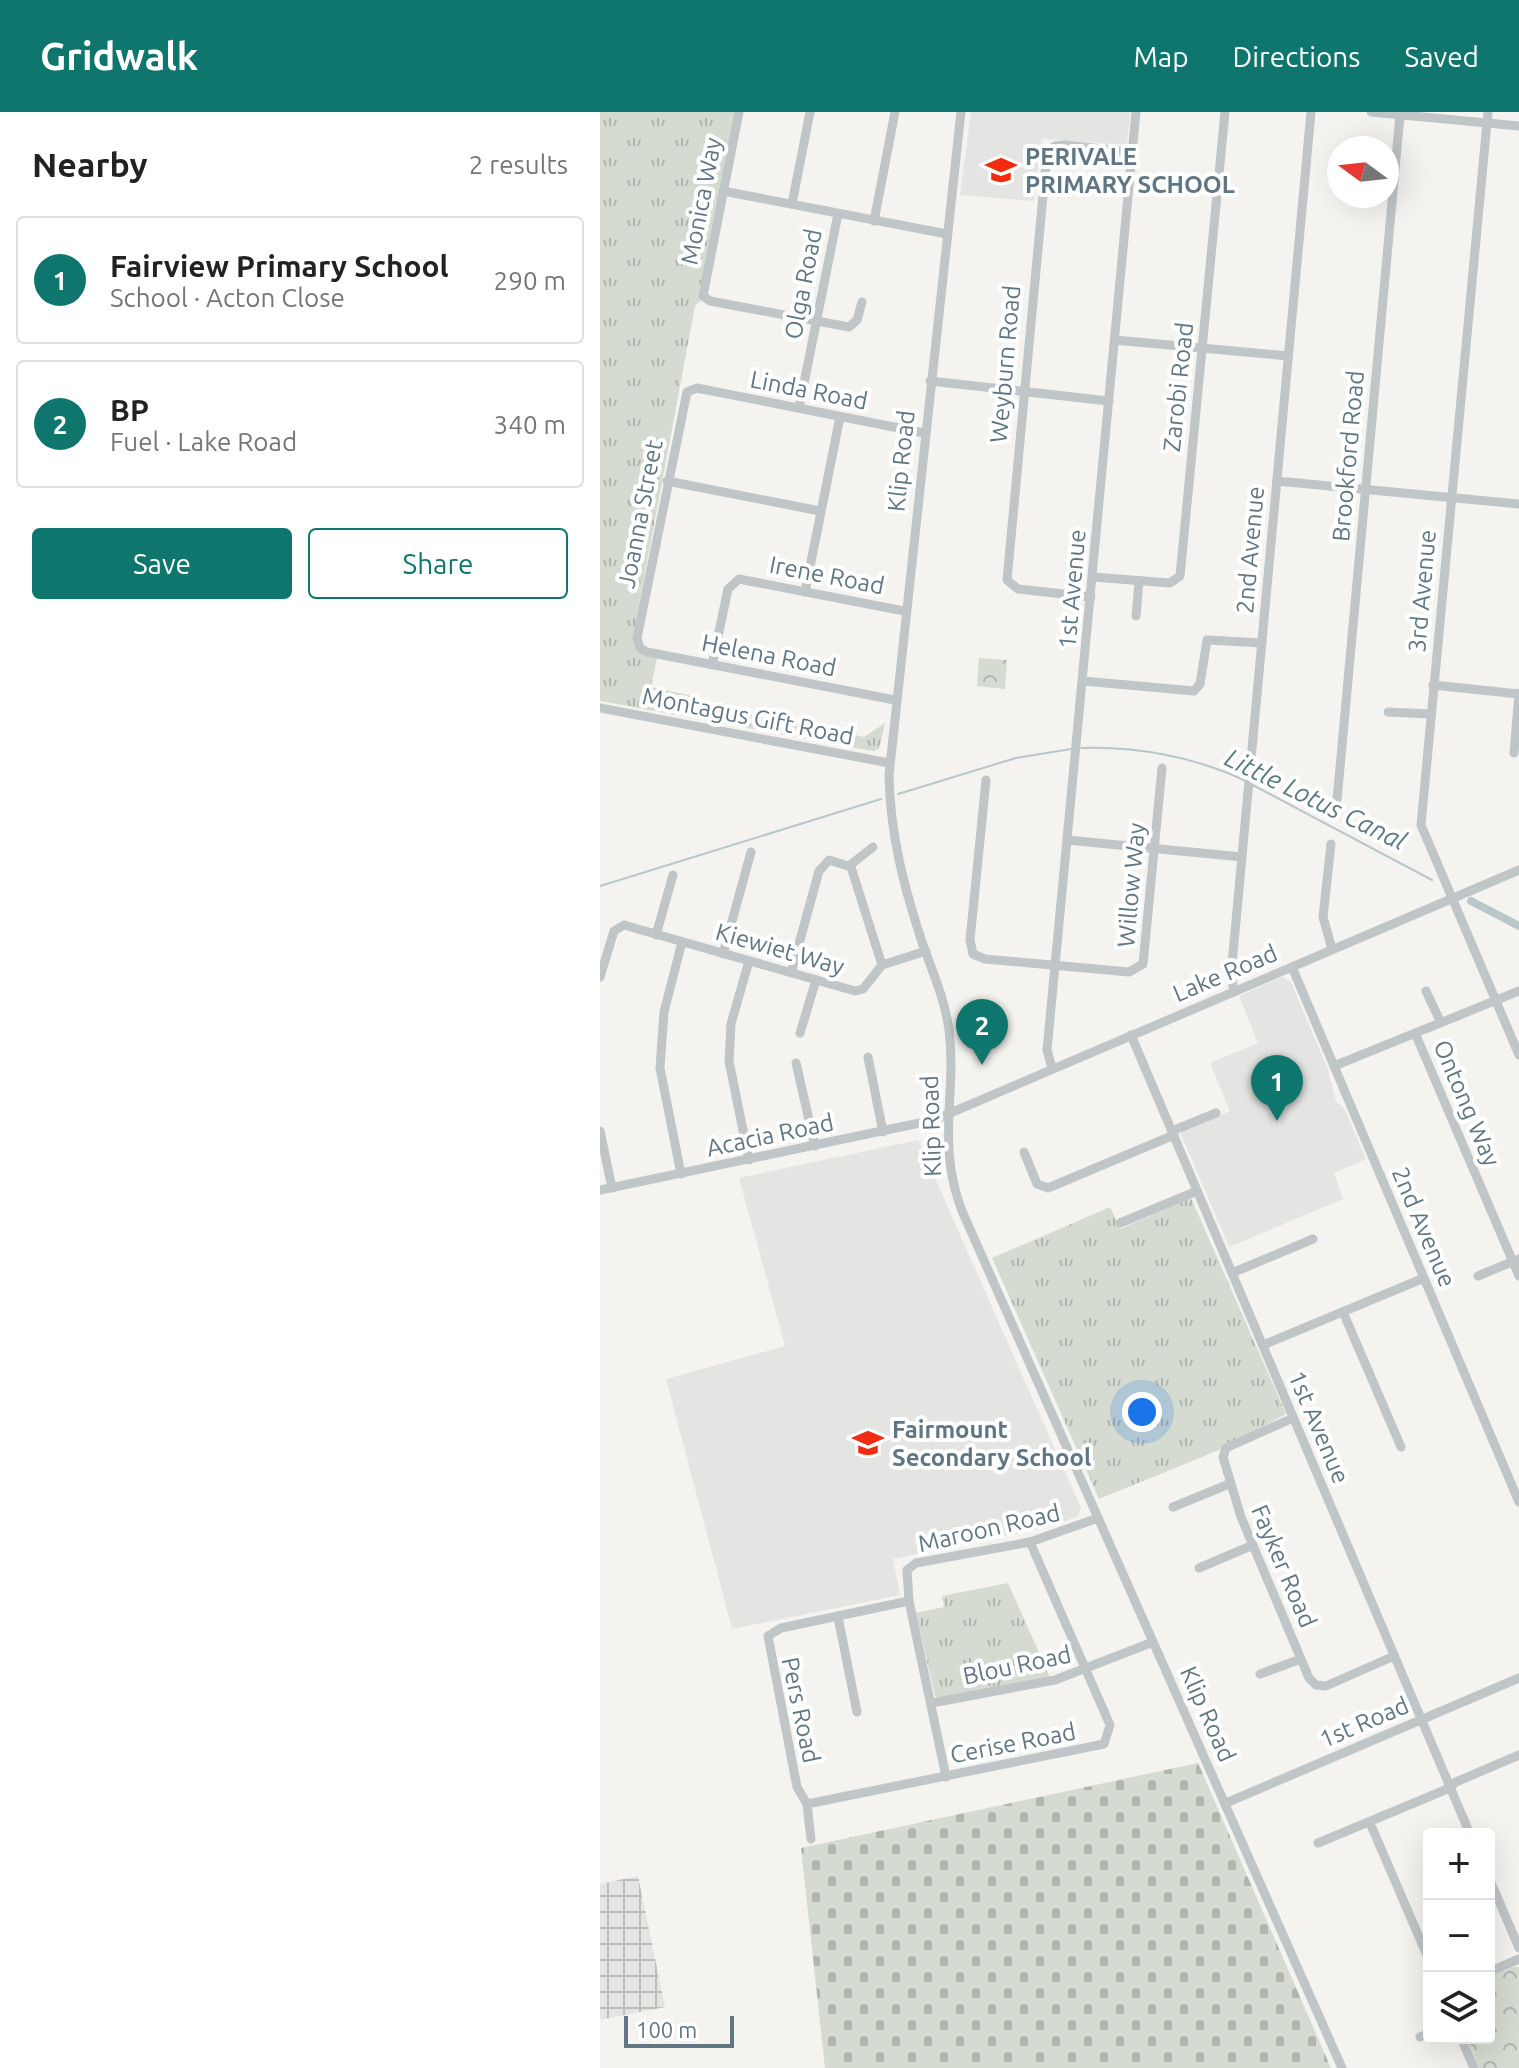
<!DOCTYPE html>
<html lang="en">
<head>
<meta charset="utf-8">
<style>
  :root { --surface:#fff; --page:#f2f2f2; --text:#222; --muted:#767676; --line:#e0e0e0; --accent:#0f766e }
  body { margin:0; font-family:Ubuntu,sans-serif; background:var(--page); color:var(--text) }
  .controls { position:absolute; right:24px; bottom:24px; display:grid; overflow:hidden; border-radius:8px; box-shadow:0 8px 32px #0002 }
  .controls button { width:72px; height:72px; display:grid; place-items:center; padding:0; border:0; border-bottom:2px solid var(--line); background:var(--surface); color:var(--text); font:40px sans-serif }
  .compass { position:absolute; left:727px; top:24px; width:72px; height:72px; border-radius:50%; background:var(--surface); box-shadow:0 8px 32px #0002; rotate:285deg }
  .scale { position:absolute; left:24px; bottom:20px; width:110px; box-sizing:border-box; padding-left:8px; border:4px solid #607783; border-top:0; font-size:22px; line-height:28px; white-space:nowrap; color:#607783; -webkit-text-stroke:6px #fff; paint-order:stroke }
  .you { position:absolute; left:542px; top:1300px; width:28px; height:28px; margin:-20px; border:6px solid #fff; border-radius:50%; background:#1a73e8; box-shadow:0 0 0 12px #1a73e833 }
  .badge { display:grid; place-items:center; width:52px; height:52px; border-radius:50%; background:var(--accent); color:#fff; font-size:26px; font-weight:700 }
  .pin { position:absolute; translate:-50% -66px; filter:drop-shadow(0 2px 4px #0008) }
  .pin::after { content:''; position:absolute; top:42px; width:28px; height:24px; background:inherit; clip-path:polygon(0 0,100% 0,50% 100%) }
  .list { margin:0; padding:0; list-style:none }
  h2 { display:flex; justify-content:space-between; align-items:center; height:104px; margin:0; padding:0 32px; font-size:34px }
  h2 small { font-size:26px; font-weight:400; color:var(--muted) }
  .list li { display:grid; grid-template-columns:52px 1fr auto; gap:24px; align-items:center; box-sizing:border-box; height:128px; margin:0 16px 16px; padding:0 16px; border:2px solid var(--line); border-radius:8px }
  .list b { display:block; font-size:30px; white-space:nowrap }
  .list p { margin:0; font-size:26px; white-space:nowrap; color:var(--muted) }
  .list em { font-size:26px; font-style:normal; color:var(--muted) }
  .actions { display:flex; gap:16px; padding:24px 32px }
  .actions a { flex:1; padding:18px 0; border:2px solid var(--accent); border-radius:8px; text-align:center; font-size:28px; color:var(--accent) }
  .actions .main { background:var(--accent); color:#fff }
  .icon { flex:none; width:44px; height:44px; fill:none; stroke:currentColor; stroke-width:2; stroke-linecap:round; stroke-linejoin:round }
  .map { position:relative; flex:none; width:919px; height:1956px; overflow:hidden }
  header { display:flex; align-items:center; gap:48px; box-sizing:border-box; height:112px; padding:0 40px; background:var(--accent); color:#fff }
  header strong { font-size:38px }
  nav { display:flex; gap:44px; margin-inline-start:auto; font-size:28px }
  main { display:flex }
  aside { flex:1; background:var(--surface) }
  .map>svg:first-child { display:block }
</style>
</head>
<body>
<header>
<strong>Gridwalk</strong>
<nav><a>Map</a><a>Directions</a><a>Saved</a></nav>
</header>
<main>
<aside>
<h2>Nearby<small>2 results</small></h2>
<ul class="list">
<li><span class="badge">1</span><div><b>Fairview Primary School</b><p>School · Acton Close</p></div><em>290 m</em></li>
<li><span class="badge">2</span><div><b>BP</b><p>Fuel · Lake Road</p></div><em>340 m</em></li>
</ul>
<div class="actions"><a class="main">Save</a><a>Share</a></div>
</aside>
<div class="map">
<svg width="919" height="1956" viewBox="0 0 919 1956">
  <defs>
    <pattern id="industrial-grid" width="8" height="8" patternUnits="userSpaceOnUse" patternTransform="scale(2)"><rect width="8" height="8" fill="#e4e5e3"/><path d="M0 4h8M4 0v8" fill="none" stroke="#bcbebd"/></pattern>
    <pattern id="grass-tufts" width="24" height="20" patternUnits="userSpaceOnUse" patternTransform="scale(2)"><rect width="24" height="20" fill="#d5dbd0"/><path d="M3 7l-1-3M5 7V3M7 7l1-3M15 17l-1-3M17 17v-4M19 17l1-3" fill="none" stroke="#b0b6ae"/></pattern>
    <pattern id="forest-crowns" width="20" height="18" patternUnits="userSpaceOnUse" patternTransform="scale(2)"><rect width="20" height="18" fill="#d5dbd0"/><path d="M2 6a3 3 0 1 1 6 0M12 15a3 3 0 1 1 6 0" fill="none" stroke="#b0b6ae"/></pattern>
    <pattern id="cemetery-stones" width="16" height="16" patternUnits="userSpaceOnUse" patternTransform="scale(2)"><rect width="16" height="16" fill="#d5dbd0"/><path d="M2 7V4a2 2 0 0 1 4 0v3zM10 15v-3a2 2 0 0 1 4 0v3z" fill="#b0b6ae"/></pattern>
  </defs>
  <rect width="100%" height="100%" fill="#f4f3ef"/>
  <g fill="#e4e5e3">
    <polygon points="371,0 530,0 527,33 442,27 434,89 360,83"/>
    <polygon points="682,865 691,870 728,958 736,989 744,996 766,1047 734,1061 743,1087 629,1135 580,1020 630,999 610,951 658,931 639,884"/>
    <polygon points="318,1028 481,1396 478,1404 454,1414 293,1447 300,1483 132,1517 66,1267 185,1234 139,1066"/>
  </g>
  <polygon fill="url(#industrial-grid)" points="38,1764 65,1895 0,1908 0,1772"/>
  <g fill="url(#grass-tufts)">
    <polygon points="0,0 136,0 103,186 95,194 33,525 36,537 57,545 51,575 98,585 97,592 264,625 285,611 279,637 273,639 0,589"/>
    <polygon points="591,1086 686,1302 619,1338 499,1387 392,1146 510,1095 520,1117"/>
    <polygon points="408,1471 450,1565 339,1586 335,1584 316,1501 344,1495 342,1484"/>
  </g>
  <g fill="url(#forest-crowns)">
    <polygon points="379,546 407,548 405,577 377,574"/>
    <polygon points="914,1855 919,1855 919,1956 879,1956 867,1926 889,1926 889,1865"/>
  </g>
  <polygon fill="url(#cemetery-stones)" points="598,1651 731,1956 225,1956 201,1736"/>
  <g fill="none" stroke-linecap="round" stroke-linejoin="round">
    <g stroke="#b7c7ca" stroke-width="2">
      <path d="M481,636c56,-2 114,9 165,33"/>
      <polyline points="651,672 832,768"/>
      <polyline points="298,682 416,646 471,637"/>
      <polyline points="0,774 281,687"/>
    </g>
    <polyline stroke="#b7c7ca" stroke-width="8" points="871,789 919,814"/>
    <g stroke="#c0c5c8" stroke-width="9">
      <polyline points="139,0 103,184 110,189 249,215 257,208 262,190"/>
      <path d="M361,0l-72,663c1,59 15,112 33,167 10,29 23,57 27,88 8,65 -13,113 13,181l380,857"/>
      <polyline points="771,0 919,14"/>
      <polyline points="888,0 821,713 919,943"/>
      <polyline points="123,79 347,122"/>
      <polyline points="192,92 210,0"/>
      <polyline points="274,109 295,0"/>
      <polyline points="515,228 688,244"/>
      <polyline points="330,269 509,289"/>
      <polyline points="199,296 238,102"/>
      <polyline points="67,369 220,399"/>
      <polyline points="677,369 919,392"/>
      <polyline points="493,465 570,471 580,464 625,0"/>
      <polyline points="205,480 240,305"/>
      <polyline points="491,485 418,477 407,468 447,41 455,34 464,33 533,40"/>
      <polyline points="536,504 539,469"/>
      <polyline points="112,553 128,477 139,467 304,499"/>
      <polyline points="483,569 594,579 600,572 607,528 662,531"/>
      <polyline points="833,573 919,582"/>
      <polyline points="295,588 47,540 40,536 37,526 87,280 97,276 324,321"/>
      <polyline points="0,596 289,651"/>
      <polyline points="788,600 830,602"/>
      <polyline points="914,641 919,581"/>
      <polyline points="386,668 370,828 373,842 385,847 529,860 543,852 562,656"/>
      <polyline points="737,688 800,3"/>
      <polyline points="467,728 642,745"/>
      <polyline points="731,732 723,805 732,837"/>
      <polyline points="249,754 273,735"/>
      <polyline points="56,823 73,763"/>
      <polyline points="123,842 151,740"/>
      <polyline points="692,855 919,1390"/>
      <polyline points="191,861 219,759 229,748 251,755 282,853"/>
      <polyline points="0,865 14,819 24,813 255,879 263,877 282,853 326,839"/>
      <polyline points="634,879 631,863 711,0"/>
      <polyline points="826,879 840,909"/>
      <polyline points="200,921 216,868"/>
      <polyline points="815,921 919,1164"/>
      <polyline points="531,923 870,1722"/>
      <polyline points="268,945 283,1020"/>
      <polyline points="196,951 215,1034"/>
      <polyline points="734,954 919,879"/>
      <polyline points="452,956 447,938 536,0"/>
      <polyline points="0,1019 12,1076"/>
      <polyline points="572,1019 616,1001"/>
      <polyline points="424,1040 437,1072 448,1076 574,1023"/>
      <polyline points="149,1048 129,949 131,912 149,849"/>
      <polyline points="81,1062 60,956 64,900 82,830"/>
      <polyline points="0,1078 334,1008 919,758"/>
      <polyline points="520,1111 597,1079"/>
      <polyline points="632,1161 713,1127"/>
      <polyline points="878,1164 919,1147"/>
      <polyline points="743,1200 801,1335"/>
      <polyline points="663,1233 824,1166"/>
      <polyline points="693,1306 626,1336 623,1345 641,1405 709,1566 716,1573 726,1574 794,1544"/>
      <polyline points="573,1395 629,1372"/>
      <polyline points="599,1456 653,1433"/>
      <polyline points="238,1505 257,1600"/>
      <polyline points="660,1562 701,1547"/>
      <polyline points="332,1591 455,1568 553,1530"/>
      <polyline points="346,1665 309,1489 307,1458 316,1451 430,1430 498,1406"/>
      <polyline points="626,1691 919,1566"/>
      <polyline points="207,1692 504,1632 510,1613 430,1430"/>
      <polyline points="770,1711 829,1848"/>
      <polyline points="211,1727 207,1692 197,1675 168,1524 181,1516 309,1489"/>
      <polyline points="718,1731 845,1678 856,1670 919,1643"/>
      <polyline points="889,1766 919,1836"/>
      <polyline points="889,1860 919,1847"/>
      <polyline points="820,1925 829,1921"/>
      <polyline points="861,1926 874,1956"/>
    </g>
  </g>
  <defs>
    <symbol id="school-bare" viewBox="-9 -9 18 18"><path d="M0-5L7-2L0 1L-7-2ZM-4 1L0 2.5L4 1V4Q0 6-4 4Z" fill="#f22c11" stroke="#fff" stroke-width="2.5" paint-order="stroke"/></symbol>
  </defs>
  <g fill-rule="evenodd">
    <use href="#school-bare" x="379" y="36" width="44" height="44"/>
    <use href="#school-bare" x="246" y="1309" width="44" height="44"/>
  </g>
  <g text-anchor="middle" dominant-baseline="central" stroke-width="8" stroke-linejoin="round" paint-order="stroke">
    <g font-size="24" font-weight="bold" fill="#607783" stroke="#fff" text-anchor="start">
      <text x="425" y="44">PERIVALE<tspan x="425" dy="28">PRIMARY SCHOOL</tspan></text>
      <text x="292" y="1317">Fairmount<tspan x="292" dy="28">Secondary School</tspan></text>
    </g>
    <g font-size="24" fill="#607783" stroke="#fff">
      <text transform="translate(101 89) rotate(-79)">Monica Way</text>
      <text transform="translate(203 172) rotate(-79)">Olga Road</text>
      <text transform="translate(405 252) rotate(-85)">Weyburn Road</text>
      <text transform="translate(578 275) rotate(-84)">Zarobi Road</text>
      <text transform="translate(209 278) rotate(11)">Linda Road</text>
      <text transform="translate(748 344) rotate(-85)">Brookford Road</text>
      <text transform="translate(301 349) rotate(-84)">Klip Road</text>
      <text transform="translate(40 402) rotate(-79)">Joanna Street</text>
      <text transform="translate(650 438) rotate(-85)">2nd Avenue</text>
      <text transform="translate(227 463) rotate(11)">Irene Road</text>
      <text transform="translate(472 477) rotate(-85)">1st Avenue</text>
      <text transform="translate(822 479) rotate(-85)">3rd Avenue</text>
      <text transform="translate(169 543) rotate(11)">Helena Road</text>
      <text transform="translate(148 604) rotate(11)">Montagus Gift Road</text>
      <text transform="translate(531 773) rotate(-85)">Willow Way</text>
      <text transform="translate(180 837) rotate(16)">Kiewiet Way</text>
      <text transform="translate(625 861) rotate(-23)">Lake Road</text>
      <text transform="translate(867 991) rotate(67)">Ontong Way</text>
      <text transform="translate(331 1014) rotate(-92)">Klip Road</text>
      <text transform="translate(170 1023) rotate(-12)">Acacia Road</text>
      <text transform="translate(824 1115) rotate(67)">2nd Avenue</text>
      <text transform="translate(719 1315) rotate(67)">1st Avenue</text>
      <text transform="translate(389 1416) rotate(-13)">Maroon Road</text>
      <text transform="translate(684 1454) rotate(67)">Fayker Road</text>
      <text transform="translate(417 1553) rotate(-12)">Blou Road</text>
      <text transform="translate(201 1598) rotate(78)">Pers Road</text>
      <text transform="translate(608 1602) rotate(66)">Klip Road</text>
      <text transform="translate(764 1610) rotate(-23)">1st Road</text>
      <text transform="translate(413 1631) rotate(-11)">Cerise Road</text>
    </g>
    <g font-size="26" font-style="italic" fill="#5b7b81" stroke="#fff">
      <text transform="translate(716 687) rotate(26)">Little Lotus Canal</text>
    </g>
  </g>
</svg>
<div class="controls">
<button>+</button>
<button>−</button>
<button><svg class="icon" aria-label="layers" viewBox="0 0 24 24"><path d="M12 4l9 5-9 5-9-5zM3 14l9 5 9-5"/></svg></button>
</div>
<svg class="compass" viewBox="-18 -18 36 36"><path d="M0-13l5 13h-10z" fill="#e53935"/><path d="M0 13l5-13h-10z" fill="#767676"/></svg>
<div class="scale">100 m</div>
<div class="you"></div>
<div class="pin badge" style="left:677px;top:1009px">1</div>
<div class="pin badge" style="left:382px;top:953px">2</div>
</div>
</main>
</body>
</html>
